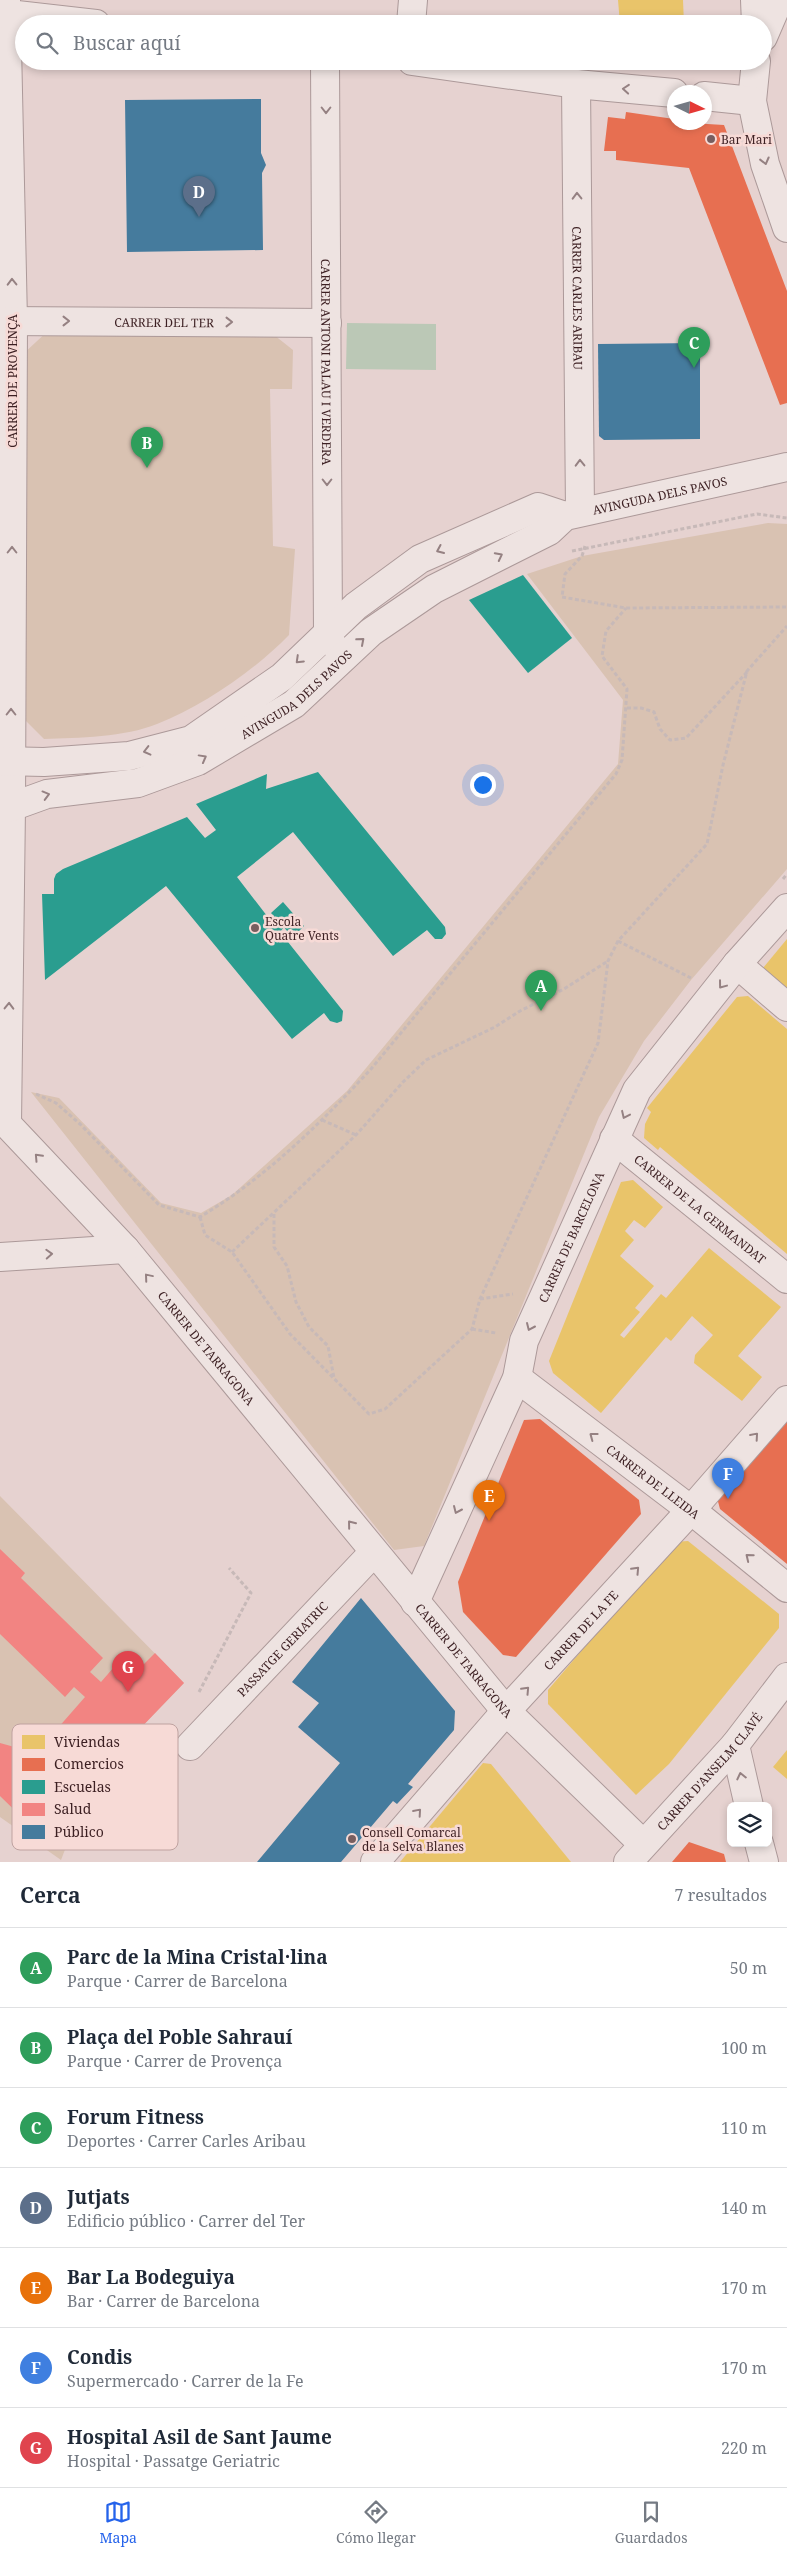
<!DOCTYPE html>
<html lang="es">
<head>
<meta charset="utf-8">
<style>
  :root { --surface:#fff; --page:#f2f2f3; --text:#1f2937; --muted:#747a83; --line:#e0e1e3; --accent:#2563eb }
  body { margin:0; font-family:"Noto Serif",serif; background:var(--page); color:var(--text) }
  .controls { position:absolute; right:15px; bottom:15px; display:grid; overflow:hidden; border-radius:8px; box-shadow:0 2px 8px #0003 }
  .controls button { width:45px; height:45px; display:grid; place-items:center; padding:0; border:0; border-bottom:1px solid var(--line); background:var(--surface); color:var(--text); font:25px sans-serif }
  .compass { position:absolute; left:667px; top:85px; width:45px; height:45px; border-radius:50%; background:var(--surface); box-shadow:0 2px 8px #0003; rotate:95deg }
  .you { position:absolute; left:482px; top:784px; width:18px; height:18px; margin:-12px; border:4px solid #fff; border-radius:50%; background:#1a73e8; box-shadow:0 0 0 8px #1a73e833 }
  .badge { display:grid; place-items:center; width:32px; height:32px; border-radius:50%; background:var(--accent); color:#fff; font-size:16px; font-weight:700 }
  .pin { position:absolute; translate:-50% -41px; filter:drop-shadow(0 1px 2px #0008) }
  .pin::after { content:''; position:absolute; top:26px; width:18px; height:15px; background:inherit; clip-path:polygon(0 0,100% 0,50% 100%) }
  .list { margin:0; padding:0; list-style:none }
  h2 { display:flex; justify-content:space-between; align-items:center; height:65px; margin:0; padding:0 20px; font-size:21px }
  h2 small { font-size:16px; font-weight:400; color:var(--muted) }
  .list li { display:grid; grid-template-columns:32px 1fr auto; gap:15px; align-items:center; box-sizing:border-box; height:80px; padding:0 20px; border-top:1px solid var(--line) }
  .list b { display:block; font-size:19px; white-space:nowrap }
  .list p { margin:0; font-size:16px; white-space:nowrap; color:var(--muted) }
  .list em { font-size:16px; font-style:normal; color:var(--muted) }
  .icon { flex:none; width:28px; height:28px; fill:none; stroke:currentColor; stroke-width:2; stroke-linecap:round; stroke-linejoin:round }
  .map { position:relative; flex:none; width:787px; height:1862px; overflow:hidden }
  .search { position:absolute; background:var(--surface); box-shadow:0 2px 8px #0003; left:15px; right:15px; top:15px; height:55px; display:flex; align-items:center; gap:12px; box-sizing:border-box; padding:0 18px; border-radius:28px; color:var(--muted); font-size:19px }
  .sheet { height:625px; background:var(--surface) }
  nav { display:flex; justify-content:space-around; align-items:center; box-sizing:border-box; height:70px; border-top:1px solid var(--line); background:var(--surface); font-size:14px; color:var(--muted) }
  nav a { display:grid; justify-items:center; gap:2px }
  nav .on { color:var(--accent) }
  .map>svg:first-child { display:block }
</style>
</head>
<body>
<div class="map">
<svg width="787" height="1862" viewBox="0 0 787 1862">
  <rect width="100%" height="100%" fill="#e6d2d0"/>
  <g fill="#d9c2b2">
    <path d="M51,328l218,3 24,19 -1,39h-22l3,157 22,3 -6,86c-34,35 -86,71 -132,89 -32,13 -79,14 -113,15l-21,-21 -2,-362z"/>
    <polygon points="768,523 787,524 787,869 691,980 644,1041 599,1117 424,1546 394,1550 31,1092 59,1098 161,1203 201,1213 232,1195 347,1091 618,764 623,700 527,574 582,556"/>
    <polygon points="0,1496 184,1683 57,1814 76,1821 61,1860 0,1817"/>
  </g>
  <polygon fill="#bbc8b6" points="347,323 436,324 436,370 346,369"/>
  <g fill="#e9c46a">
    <polygon points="618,0 683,0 684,24 620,24"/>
    <polygon points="787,939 787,989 763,968"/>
    <polygon points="748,996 787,1029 787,1254 660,1147 658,1150 644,1138 645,1124 651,1112 647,1108 737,997"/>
    <polygon points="633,1180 663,1207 645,1228 634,1220 625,1231 634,1240 620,1256 654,1286 635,1308 640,1312 620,1335 624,1338 661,1294 666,1298 709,1248 781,1307 738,1356 762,1377 742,1401 694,1363 695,1355 713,1335 692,1316 671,1341 666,1337 601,1413 553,1373 549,1361 621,1182"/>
    <polygon points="688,1541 779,1614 779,1628 669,1764 636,1795 548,1704 548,1690 674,1542"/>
    <polygon points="787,1750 787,1779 773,1767"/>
    <polygon points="483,1763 491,1764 571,1862 400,1862"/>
  </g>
  <g fill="#e76f51">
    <polygon points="626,112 674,119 674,122 724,125 787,291 787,403 780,405 689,168 616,160 616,151 604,151 608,117 625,119"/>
    <polygon points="787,1416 787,1564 720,1509 716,1494"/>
    <polygon points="540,1419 639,1500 641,1514 516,1657 503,1655 463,1612 458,1582 524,1420"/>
    <polygon points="689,1842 724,1854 726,1862 672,1862"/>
  </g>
  <g fill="#2a9d8f">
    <polygon points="523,575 572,638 528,673 469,600"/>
    <polygon points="318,772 445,927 446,934 442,939 435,939 427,930 393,956 293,832 237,877 274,925 277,920 271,913 283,902 304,926 292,938 284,927 280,932 343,1011 342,1021 337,1023 330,1021 324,1013 292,1039 166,886 45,980 42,894 54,894 54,879 56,874 63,869 187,817 205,838 216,830 196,804 267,774 266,789"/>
  </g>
  <polygon fill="#f28482" points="0,1549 25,1573 21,1578 103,1658 90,1672 101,1682 114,1667 128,1680 155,1653 184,1683 57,1815 76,1821 69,1843 44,1837 49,1823 38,1833 0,1796 0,1743 36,1753 85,1697 74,1687 65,1697 0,1634"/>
  <g fill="#457b9d">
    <polygon points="261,99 261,153 266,165 262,173 263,250 127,252 125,100"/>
    <polygon points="700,343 700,439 604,440 599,436 598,344"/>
    <polygon points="361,1598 455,1711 454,1730 408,1784 413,1787 397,1804 393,1801 341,1862 257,1862 340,1763 298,1727 319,1703 292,1682"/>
  </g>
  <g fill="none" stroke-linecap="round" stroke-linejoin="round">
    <defs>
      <g id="minor">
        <path id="s1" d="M6,0l7,321 -2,486 -4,317 118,125 381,462 137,133"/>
        <polyline points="755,0 756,24"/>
        <polyline points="0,13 96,24"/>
        <polyline points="411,24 413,0"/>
        <polyline points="763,37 779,0"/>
        <path id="s2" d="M325,61l3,571 3,10"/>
        <polyline points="412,61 576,84 674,93"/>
        <polyline points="756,61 752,101 765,164 787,228"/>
        <path id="s3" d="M576,84l4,428"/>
        <polyline points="704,96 752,101"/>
        <path id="s4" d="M0,321l327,2"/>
        <polyline points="0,761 44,762 129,756 191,740 282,677 356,606 420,559 538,507 565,516"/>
        <path id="s5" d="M0,808l11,-1 36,-13 91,-11 60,-22 96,-57 77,-72 63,-43 115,-58 16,-15 222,-49"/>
        <polyline points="737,964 787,1007"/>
        <path id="s6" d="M614,1139l173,140"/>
        <polyline points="0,1257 125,1249"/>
        <path id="s7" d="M517,1378l174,132 96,78"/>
        <path id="s8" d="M415,1602l102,-224 7,-37 113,-251 100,-126 50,-56"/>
        <polyline points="735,1745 749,1806"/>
        <path id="s9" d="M190,1746l184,-194"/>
        <polyline points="759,1843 764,1862"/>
        <path id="s10" d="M375,1862l131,-151 185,-201 96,-110"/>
        <path id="s11" d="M628,1862l107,-117 52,-68"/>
      </g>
    </defs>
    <use href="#minor" stroke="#ac9999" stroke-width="30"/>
    <g stroke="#c7b9b8" stroke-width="3" stroke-dasharray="4 2.5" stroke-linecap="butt">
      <polyline points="585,546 582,556 565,574 562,597 626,608 787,607"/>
      <polyline points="572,551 757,514 787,518"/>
      <polyline points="627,708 641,708 654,712 660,729 670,740 686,738 747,672"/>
      <polyline points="783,879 787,874"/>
      <polyline points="618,941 691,978"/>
      <path d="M36,1094l20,9 24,21 79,81 41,12c65,-39 120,-93 171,-148l245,-295 6,-14 5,-71 -25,-33 4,-25 20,-23"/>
      <polyline points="322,1120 356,1135"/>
      <polyline points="274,1214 274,1247 287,1266 296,1302 309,1327 328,1346 334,1378"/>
      <polyline points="200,1217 205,1235 232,1252 290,1334 369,1414 385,1409 472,1329 480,1299 598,1043 608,961 618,941 707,844 723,765 747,671 787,626"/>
      <polyline points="232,1252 356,1135 403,1082 426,1060 495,1027 520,1011 564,989 608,961"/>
      <polyline points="480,1299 513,1294"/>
      <polyline points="472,1329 496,1333"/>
      <polyline points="199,1692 251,1593 229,1568"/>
    </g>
    <use href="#minor" stroke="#eee3e1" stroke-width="28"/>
  </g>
  <defs><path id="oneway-chevron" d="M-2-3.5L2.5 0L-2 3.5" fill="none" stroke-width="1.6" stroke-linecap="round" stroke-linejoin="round" transform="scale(1.25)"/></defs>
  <g stroke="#958182">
    <use href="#oneway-chevron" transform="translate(626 89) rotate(-175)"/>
    <use href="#oneway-chevron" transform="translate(326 110) rotate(90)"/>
    <use href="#oneway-chevron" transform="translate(765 161) rotate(76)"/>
    <use href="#oneway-chevron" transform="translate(577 196) rotate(-91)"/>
    <use href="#oneway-chevron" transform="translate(12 282) rotate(-91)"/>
    <use href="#oneway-chevron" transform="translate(66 321)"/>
    <use href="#oneway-chevron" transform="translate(229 322)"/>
    <use href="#oneway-chevron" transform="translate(580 463) rotate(-91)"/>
    <use href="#oneway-chevron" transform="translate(327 482) rotate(90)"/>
    <use href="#oneway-chevron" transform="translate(12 550) rotate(-90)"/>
    <use href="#oneway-chevron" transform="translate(440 550) rotate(156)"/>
    <use href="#oneway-chevron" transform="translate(499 556) rotate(-27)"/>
    <use href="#oneway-chevron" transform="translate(361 641) rotate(-41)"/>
    <use href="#oneway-chevron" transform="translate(299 660) rotate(136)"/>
    <use href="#oneway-chevron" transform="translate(11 712) rotate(-90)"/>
    <use href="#oneway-chevron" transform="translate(147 751) rotate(166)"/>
    <use href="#oneway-chevron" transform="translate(203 758) rotate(-29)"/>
    <use href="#oneway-chevron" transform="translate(46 795) rotate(-15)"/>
    <use href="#oneway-chevron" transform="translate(722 985) rotate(127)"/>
    <use href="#oneway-chevron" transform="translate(9 1006) rotate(-89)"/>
    <use href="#oneway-chevron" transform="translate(625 1115) rotate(115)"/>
    <use href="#oneway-chevron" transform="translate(38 1157) rotate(-133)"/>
    <use href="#oneway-chevron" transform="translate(49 1254) rotate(-3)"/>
    <use href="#oneway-chevron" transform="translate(148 1277) rotate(-130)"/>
    <use href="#oneway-chevron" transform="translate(530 1327) rotate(114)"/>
    <use href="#oneway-chevron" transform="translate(593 1436) rotate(-143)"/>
    <use href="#oneway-chevron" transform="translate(755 1436) rotate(-49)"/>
    <use href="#oneway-chevron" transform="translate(457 1510) rotate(114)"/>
    <use href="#oneway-chevron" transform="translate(351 1524) rotate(-129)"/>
    <use href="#oneway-chevron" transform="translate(749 1557) rotate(-141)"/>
    <use href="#oneway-chevron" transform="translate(636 1570) rotate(-47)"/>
    <use href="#oneway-chevron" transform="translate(526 1690) rotate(-47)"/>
    <use href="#oneway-chevron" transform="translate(741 1776) rotate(-103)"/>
    <use href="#oneway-chevron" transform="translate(418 1812) rotate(-49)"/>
  </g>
  <g fill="#785e5f" stroke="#f7dad6" stroke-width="2">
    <circle cx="711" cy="139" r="5"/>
    <circle cx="255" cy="928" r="5"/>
    <circle cx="352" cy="1839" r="5"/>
  </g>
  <g text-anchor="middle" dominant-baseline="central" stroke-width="5" stroke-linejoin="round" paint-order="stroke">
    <g font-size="12" fill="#3c1f22" stroke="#f7dad6" text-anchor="start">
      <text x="721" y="139">Bar Mari</text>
      <text x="265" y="921">Escola<tspan x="265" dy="14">Quatre Vents</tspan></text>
      <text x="362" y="1832">Consell Comarcal<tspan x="362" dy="14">de la Selva Blanes</tspan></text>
    </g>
    <g font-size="12" fill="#3c1f22" stroke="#f7dad6">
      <text stroke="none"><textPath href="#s3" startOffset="214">CARRER CARLES ARIBAU</textPath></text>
      <text stroke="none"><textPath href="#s4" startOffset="164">CARRER DEL TER</textPath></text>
      <text stroke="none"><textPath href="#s2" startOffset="301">CARRER ANTONI PALAU I VERDERA</textPath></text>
      <text transform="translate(12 381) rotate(-90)">CARRER DE PROVENÇA</text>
      <text stroke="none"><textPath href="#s5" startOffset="746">AVINGUDA DELS PAVOS</textPath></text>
      <text stroke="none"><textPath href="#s5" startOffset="324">AVINGUDA DELS PAVOS</textPath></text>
      <text stroke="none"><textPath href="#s6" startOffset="111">CARRER DE LA GERMANDAT</textPath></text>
      <text stroke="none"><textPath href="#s8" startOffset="398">CARRER DE BARCELONA</textPath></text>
      <text stroke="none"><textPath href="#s1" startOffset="1424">CARRER DE TARRAGONA</textPath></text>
      <text stroke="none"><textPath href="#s7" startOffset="171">CARRER DE LLEIDA</textPath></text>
      <text stroke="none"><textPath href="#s10" startOffset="310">CARRER DE LA FE</textPath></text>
      <text stroke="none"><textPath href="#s9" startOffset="134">PASSATGE GERIATRIC</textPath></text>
      <text stroke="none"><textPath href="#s1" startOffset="1829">CARRER DE TARRAGONA</textPath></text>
      <text stroke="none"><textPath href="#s11" startOffset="122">CARRER D'ANSELM CLAVÉ</textPath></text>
    </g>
  </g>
  <rect x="12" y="1724" width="166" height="126" rx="8" fill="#f7dad6" stroke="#bfa2a0" stroke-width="1"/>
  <rect x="22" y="1735" width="23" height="14" fill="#e9c46a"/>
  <rect x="22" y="1758" width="23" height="13" fill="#e76f51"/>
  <rect x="22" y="1780" width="23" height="14" fill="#2a9d8f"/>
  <rect x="22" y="1803" width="23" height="13" fill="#f28482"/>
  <rect x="22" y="1825" width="23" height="14" fill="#457b9d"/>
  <g font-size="14" fill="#3c1f22">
    <text x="54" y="1747">Viviendas</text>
    <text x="54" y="1769">Comercios</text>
    <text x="54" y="1792">Escuelas</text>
    <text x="54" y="1814">Salud</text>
    <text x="54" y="1837">Público</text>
  </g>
</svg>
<div class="controls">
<button><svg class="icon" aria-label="layers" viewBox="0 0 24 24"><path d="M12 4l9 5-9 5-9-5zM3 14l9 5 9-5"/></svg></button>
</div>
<svg class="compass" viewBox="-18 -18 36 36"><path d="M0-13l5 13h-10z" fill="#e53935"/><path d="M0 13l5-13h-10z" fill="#747a83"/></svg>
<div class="you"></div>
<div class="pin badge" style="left:541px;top:1011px;background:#2e9e5b">A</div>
<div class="pin badge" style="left:147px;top:468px;background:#2e9e5b">B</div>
<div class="pin badge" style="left:694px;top:368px;background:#2e9e5b">C</div>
<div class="pin badge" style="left:199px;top:217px;background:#5c6f8a">D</div>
<div class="pin badge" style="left:489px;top:1521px;background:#e8710a">E</div>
<div class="pin badge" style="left:728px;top:1499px;background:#3f7fe0">F</div>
<div class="pin badge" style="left:128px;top:1692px;background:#e0444e">G</div>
<div class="search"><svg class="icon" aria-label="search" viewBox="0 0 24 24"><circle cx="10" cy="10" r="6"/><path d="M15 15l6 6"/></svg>Buscar aquí</div>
</div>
<section class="sheet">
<h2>Cerca<small>7 resultados</small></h2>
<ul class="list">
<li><span class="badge" style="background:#2e9e5b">A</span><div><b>Parc de la Mina Cristal·lina</b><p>Parque · Carrer de Barcelona</p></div><em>50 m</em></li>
<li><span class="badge" style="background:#2e9e5b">B</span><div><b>Plaça del Poble Sahrauí</b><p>Parque · Carrer de Provença</p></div><em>100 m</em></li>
<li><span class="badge" style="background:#2e9e5b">C</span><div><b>Forum Fitness</b><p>Deportes · Carrer Carles Aribau</p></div><em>110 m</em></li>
<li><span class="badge" style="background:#5c6f8a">D</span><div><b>Jutjats</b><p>Edificio público · Carrer del Ter</p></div><em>140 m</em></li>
<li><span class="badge" style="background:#e8710a">E</span><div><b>Bar La Bodeguiya</b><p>Bar · Carrer de Barcelona</p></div><em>170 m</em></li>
<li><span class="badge" style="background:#3f7fe0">F</span><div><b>Condis</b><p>Supermercado · Carrer de la Fe</p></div><em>170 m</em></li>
<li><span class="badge" style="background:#e0444e">G</span><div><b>Hospital Asil de Sant Jaume</b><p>Hospital · Passatge Geriatric</p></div><em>220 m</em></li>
</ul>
</section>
<nav>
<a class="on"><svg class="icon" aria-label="map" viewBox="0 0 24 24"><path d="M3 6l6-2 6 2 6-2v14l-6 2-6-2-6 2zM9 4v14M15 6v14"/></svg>Mapa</a>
<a><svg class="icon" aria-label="directions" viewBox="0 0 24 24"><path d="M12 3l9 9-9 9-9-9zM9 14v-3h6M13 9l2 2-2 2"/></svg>Cómo llegar</a>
<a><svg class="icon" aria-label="saved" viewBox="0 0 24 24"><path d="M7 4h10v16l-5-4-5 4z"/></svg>Guardados</a>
</nav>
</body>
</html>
